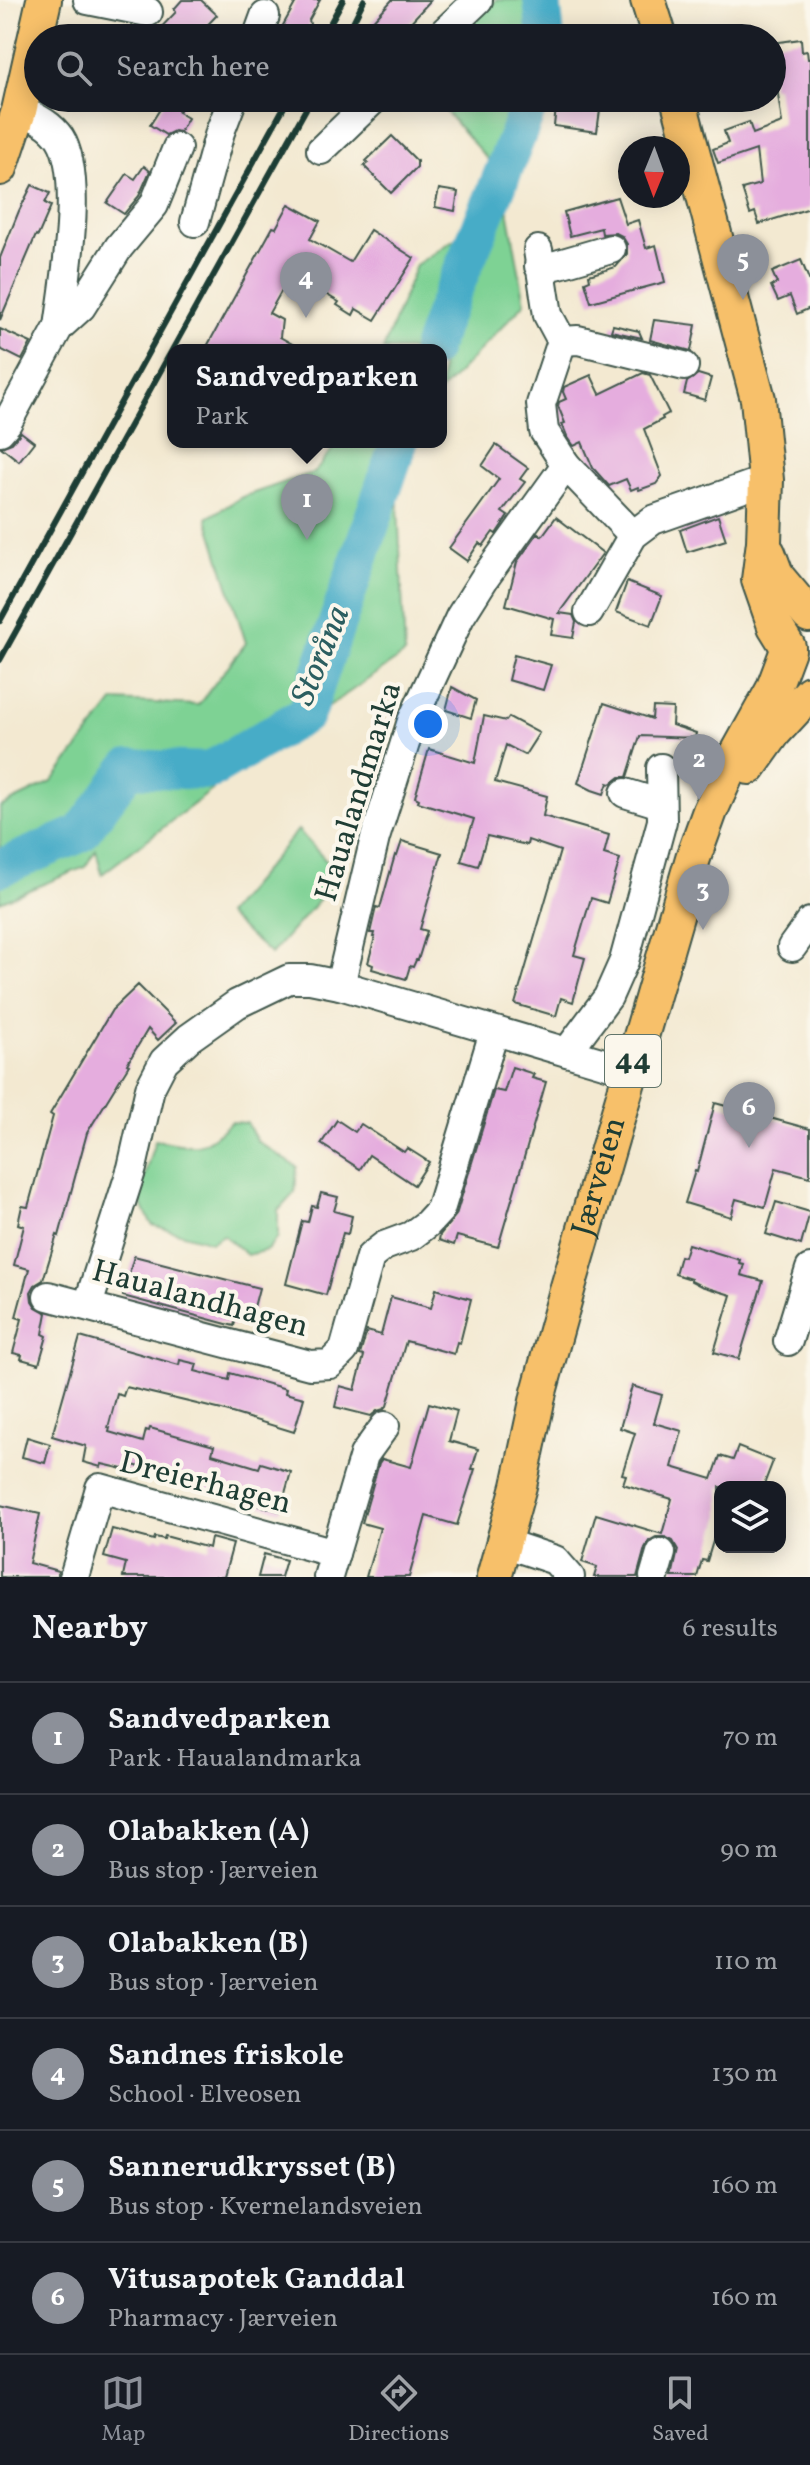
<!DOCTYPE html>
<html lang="en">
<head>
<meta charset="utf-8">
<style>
  :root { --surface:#171b24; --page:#242831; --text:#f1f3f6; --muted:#9ea1a6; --line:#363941; --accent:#8c9099 }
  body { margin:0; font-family:Vollkorn,serif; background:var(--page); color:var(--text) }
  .controls { position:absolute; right:24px; bottom:24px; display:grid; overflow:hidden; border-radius:16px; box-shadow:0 4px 20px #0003 }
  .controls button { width:72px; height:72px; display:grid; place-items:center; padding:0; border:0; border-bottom:2px solid var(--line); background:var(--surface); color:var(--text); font:40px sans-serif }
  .compass { position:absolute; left:618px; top:136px; width:72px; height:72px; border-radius:50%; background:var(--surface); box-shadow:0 4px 20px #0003; rotate:181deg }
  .you { position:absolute; left:428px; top:724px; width:28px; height:28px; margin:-20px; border:6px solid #fff; border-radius:50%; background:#1a73e8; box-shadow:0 0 0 12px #1a73e833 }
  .badge { display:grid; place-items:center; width:52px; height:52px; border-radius:50%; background:var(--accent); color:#fff; font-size:26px; font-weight:700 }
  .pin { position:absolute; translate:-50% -66px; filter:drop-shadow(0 2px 4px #0008) }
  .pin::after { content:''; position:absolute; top:42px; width:28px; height:24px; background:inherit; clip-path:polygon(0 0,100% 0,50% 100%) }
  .popup { position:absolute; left:167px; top:344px; width:280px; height:104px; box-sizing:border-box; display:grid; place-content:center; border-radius:16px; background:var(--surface); filter:drop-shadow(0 2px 6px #0005); font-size:26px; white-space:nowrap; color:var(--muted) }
  .popup b { font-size:30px; color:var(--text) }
  .popup::after { content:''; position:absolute; left:50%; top:100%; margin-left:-16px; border:16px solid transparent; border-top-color:var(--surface) }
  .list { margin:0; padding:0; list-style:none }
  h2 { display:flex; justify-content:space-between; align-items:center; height:104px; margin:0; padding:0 32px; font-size:34px }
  h2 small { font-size:26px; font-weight:400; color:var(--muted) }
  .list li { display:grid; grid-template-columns:52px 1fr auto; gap:24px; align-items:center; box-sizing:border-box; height:112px; padding:0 32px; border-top:2px solid var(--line) }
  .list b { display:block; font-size:30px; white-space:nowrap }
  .list p { margin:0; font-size:26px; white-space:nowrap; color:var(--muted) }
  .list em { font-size:26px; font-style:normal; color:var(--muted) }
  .icon { flex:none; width:44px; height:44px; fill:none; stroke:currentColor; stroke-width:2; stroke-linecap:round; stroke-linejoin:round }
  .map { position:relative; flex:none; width:810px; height:1577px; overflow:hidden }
  .search { position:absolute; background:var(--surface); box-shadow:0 4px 20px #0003; left:24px; right:24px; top:24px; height:88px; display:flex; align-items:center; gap:20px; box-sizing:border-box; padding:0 28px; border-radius:44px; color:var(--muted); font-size:30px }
  .sheet { height:776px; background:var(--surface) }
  nav { display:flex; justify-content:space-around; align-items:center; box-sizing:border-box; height:112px; border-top:2px solid var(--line); background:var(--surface); font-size:22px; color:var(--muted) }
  nav a { display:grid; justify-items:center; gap:4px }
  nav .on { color:var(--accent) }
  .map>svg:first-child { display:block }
</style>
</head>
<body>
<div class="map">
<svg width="810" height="1577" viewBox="0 0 810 1577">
  <rect width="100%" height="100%" fill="#fbf7ec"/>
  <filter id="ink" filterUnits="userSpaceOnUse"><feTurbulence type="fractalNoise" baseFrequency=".0125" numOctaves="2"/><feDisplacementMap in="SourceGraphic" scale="16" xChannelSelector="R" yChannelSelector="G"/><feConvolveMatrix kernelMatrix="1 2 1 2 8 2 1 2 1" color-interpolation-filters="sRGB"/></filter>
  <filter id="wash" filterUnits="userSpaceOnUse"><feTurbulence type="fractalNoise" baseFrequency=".006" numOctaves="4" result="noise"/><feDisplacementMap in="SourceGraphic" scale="32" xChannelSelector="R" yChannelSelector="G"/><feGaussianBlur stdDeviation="1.8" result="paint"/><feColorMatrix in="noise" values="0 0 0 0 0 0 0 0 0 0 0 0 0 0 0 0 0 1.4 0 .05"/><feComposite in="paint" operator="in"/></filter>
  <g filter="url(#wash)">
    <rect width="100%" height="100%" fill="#f3e9d1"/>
    <g fill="#7ed294" stroke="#4e8864" stroke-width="2">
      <polygon points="496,0 541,0 539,38 456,38"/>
      <polygon points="434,98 523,98 488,160"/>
      <polygon points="507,204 525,303 441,391 441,350 383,350 416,265"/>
      <polygon points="338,442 395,442 405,654 266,749 102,874 96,850 85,867 0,902 0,807 52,782 114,701 198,705 246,643 207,518 242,497 315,472"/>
      <polygon points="298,830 340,876 271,954 226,915"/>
      <path d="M231,1122l16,1 10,18 40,26 -2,25 -17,19v26l-11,13 -20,5 -24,-20 -12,7 -59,-17 -14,-28 17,-57c42,6 43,13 76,-18z"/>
    </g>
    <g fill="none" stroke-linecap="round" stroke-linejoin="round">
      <g stroke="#47acc7" stroke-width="38">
        <polyline points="542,0 546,38"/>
        <polyline points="431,350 443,315 494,195 532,98"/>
        <polyline points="0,868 80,834 129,768 209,771 306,714 399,442"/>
      </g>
    </g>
    <g id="blocks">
      <g fill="#e5adde">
        <polygon points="182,0 201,0 217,15 195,38 151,38 176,12 174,9"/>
        <polygon points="297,0 320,0 309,20 310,24 306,32 302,33 299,38 276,38"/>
        <polygon points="392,0 431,0 396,38 381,38 368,26"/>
        <polygon points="801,39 802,52 807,51 808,59 810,59 810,208 759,224 755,212 750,214 742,189 760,184 756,150 718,163 713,149 728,143 724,131 749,122 753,134 782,123 777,87 772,87 772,43"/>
        <polygon points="167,98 173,98 183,104 178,112 188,118 180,132 174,131 166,135 150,125"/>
        <polygon points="557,98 587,101 586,108 600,110 597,132 554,126"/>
        <polygon points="392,136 417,161 417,167 391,193 364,166 368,163 366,161"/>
        <polygon points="144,166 150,171 139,196 124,214 107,203 127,174 135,179"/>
        <polygon points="32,185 50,193 45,203 51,206 38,236 36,235 0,320 0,258 19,211"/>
        <polygon points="439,189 458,192 455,211 435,207"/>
        <polygon points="617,197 626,224 638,220 646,248 656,245 665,282 591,302 585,282 590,280 589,275 616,267 627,254 627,244 622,236 616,233 602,234 601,228 570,236 564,212"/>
        <polygon points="289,204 320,221 310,239 350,262 370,230 414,258 375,320 356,309 353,315 337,305 339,302 291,274 269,313 282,320 280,337 303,350 205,350 273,227 276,228"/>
        <polygon points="801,260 810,282 810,308 797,314 790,296 778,301 771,286 777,283 772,272"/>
        <polygon points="654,320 696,325 691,351 650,340"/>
        <polygon points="613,325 639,331 642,338 611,331"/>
        <polygon points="0,329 31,343 22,360 0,349"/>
        <polygon points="643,373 650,375 669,413 662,417 663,419 644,429 662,476 656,484 639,490 638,487 631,490 626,479 609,486 593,468 582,442 574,446 567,436 562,424 565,423 558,406 559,402 566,399 563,392 564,387 591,375 600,394"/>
        <polygon points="698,374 711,378 705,400 684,394 687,382"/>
        <polygon points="21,432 34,442 19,461 1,447 12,443"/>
        <polygon points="496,445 528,468 520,479 525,482 502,512 508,516 496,534 493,532 483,546 479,543 467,561 449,548 499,479 482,466"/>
        <polygon points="718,516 726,540 687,552 680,530"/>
        <polygon points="556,517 603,553 559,613 573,615 576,622 573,638 551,635 554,619 506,605 517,562 538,533 542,536"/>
        <polygon points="627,582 662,596 651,625 616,612"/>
        <polygon points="514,655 551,665 543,690 508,680"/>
        <polygon points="452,687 476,700 471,718 446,710"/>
        <polygon points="604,703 652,719 653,707 673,708 672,725 696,733 695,738 640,736 627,777 620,777 611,784 608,783 604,794 592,790 578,783"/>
        <polygon points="484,716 506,721 509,717 539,733 525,755 506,745 495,782 547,796 543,816 609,835 604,854 620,859 607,903 591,898 574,955 585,958 573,1002 561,998 556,1016 515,1004 560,851 528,840 527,845 487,836 478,866 461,861 474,819 418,802 419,799 415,797 429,749 475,763"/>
        <polygon points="402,841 442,853 420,929 427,931 418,960 416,960 413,967 410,966 406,979 372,969 373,965 368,963 375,937 373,937 374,933 370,933 376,907 380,908 395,855 397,856"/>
        <polygon points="138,985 176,1023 158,1040 148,1029 127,1064 129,1065 87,1133 59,1236 57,1235 43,1280 35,1285 31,1292 32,1301 36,1307 47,1313 43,1334 47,1336 39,1364 21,1359 22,1355 13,1353 22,1319 16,1317 17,1313 29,1269 14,1265 24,1226 18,1224 22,1206 28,1207 53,1116 50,1114 112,1010"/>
        <polygon points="512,1067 534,1074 532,1078 546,1082 498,1247 457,1236 454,1245 439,1240 440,1235 456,1215 494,1090 504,1092"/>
        <polygon points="715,1103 810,1129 810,1177 776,1168 765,1207 736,1199 731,1217 685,1203 695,1171 697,1172"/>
        <polygon points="337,1120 355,1132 361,1124 404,1152 407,1148 429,1162 414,1185 369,1155 360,1169 321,1144"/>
        <polygon points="321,1193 338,1197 334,1211 352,1216 348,1234 343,1233 326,1295 286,1284 302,1221 308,1222 312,1206 317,1207"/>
        <polygon points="776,1202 810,1212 801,1245 766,1234"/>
        <polygon points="688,1244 740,1260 739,1263 744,1264 741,1275 763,1281 739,1359 714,1352 731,1295 701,1286 691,1281 691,1279 675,1274 680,1256 684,1257"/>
        <polygon points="134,1256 259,1288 253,1311 239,1307 234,1326 123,1296"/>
        <polygon points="436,1289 471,1299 460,1343 457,1342 454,1354 406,1341 387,1406 384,1409 377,1411 371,1416 335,1407 340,1386 355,1390 364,1356 360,1355 367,1331 381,1335 391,1297 431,1308"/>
        <polygon points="80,1337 179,1365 180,1360 197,1364 195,1371 229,1380 230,1373 286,1389 285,1393 304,1398 294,1432 222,1410 126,1387 123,1396 117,1394 108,1428 110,1428 109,1432 143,1442 146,1430 149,1431 150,1428 214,1446 212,1454 259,1468 261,1463 291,1472 280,1511 190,1487 191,1483 181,1481 182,1477 149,1467 148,1469 133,1465 132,1471 102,1464 101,1467 83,1462 86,1446 52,1436"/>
        <polygon points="632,1386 662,1395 654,1423 682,1431 672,1467 712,1479 720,1456 733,1460 738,1447 773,1461 763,1487 720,1487 720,1518 707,1561 702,1560 697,1577 672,1577 678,1550 673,1541 665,1537 656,1537 649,1541 645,1548 637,1577 594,1577 597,1567 582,1562 596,1514 662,1534 672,1499 623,1484 626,1475 622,1474 635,1433 620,1428"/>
        <polygon points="429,1403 457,1411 449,1441 478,1449 472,1469 475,1469 457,1525 426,1516 409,1577 366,1577 380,1528 362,1523 379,1463 382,1459 411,1467"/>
        <polygon points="27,1437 50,1444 45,1463 22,1457"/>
        <polygon points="0,1505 40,1514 29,1563 58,1571 57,1577 0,1577"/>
        <polygon points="112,1529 154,1540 155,1537 164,1539 165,1536 209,1548 211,1538 233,1544 224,1577 123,1577 126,1563 104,1557"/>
        <polygon points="264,1554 286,1560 281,1577 258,1577"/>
      </g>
    </g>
  </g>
  <g filter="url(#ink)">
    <use href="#blocks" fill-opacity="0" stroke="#3f574c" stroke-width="2"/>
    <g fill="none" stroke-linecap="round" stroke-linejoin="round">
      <defs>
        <g id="minor">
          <polyline points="88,0 148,12"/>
          <polyline points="257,38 265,16"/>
          <polyline points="438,38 478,0"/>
          <path d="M19,111c16,5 31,12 41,27 24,38 5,144 -1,189"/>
          <polyline points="321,150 375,98"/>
          <polyline points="195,222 220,132 233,98"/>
          <polyline points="539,266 556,265 611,249"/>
          <polyline points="562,341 578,340 684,366"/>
          <polyline points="0,431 7,423 59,327 81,307 119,247 154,205 177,148"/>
          <polyline points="566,465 633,535"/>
          <polyline points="589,612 633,535 653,520 766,480"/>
          <polyline points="625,793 661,804"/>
          <polyline points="792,947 810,922"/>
          <polyline points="340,985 375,838 412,721 460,617 484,579 566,465 544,431 541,404 562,341 548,315 538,250"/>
          <polyline points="567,1052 608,997 624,961 662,821 661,768"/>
          <polyline points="48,1296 310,1365 330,1364 344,1350 370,1257 384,1246 411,1236 427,1224 440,1210 494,1032"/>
          <polyline points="88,1305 132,1168 150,1088 164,1061 189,1038 237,1004 289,979 310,979 340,985 631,1071"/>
          <polyline points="788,1341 810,1269"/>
          <polyline points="504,1543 555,1560 570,1577"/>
          <polyline points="74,1577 100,1488 335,1553"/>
          <polyline points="328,1577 364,1455 385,1426"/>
          <polyline points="654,1577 661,1553"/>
        </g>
        <g id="major">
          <polyline points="648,0 660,38"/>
          <polyline points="678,98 758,399 766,480 764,542 759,580 775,626 788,647"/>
          <polyline points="0,168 19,111 44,0"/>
          <polyline points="768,553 777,577 809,615"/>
          <polyline points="749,767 774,732 810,693"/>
          <path id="s1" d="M494,1577l25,-91 20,-94 29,-105 125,-429 17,-47 19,-42 44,-79 15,-40"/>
        </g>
      </defs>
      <use href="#minor" stroke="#3f574c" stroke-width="32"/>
      <use href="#major" stroke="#3f574c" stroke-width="38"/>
      <use href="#minor" stroke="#fff" stroke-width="28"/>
      <use href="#major" stroke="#f7c06b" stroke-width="34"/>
      <g stroke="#1f3d34" stroke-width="6">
        <polyline points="322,38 343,0"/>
        <polyline points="345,38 364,0"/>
        <polyline points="0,621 289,98"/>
        <polyline points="0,660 312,98"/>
      </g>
    </g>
  </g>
  <g text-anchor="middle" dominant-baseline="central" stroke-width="8" stroke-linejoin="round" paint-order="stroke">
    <rect fill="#fbf7ec" stroke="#61756b" stroke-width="2" x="605" y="1035" width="56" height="52" rx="6"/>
    <g font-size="30" font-weight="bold" fill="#1f3d34">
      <text x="633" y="1061">44</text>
    </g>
    <g font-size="32" fill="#1f3d34" stroke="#fbf7ec">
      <text transform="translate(360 792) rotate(-73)">Haualandmarka</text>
      <text stroke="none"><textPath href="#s1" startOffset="414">Jærveien</textPath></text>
      <text transform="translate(200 1300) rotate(15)">Haualandhagen</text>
      <text transform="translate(205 1484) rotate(14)">Dreierhagen</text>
    </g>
    <g font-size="34" font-style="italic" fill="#2b5e60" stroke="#fbf7ec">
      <text transform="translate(322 656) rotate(-68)">Storåna</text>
    </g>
  </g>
</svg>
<div class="controls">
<button><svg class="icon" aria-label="layers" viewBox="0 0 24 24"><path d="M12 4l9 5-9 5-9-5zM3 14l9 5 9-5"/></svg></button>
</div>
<svg class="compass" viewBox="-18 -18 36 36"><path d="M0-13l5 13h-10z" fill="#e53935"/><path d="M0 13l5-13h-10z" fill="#9ea1a6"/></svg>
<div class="you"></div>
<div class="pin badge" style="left:307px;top:540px">1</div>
<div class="popup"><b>Sandvedparken</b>Park</div>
<div class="pin badge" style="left:699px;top:800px">2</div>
<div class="pin badge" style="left:703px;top:930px">3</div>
<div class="pin badge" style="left:306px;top:318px">4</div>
<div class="pin badge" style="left:743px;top:300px">5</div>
<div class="pin badge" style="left:749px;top:1148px">6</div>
<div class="search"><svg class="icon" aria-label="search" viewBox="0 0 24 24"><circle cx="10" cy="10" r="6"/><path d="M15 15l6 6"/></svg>Search here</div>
</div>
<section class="sheet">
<h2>Nearby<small>6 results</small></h2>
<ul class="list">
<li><span class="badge">1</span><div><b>Sandvedparken</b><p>Park · Haualandmarka</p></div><em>70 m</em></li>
<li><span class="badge">2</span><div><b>Olabakken (A)</b><p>Bus stop · Jærveien</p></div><em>90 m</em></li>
<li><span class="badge">3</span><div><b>Olabakken (B)</b><p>Bus stop · Jærveien</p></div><em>110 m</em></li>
<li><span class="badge">4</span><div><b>Sandnes friskole</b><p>School · Elveosen</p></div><em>130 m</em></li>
<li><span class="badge">5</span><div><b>Sannerudkrysset (B)</b><p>Bus stop · Kvernelandsveien</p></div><em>160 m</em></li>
<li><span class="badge">6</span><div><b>Vitusapotek Ganddal</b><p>Pharmacy · Jærveien</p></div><em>160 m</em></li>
</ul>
</section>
<nav>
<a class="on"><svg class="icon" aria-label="map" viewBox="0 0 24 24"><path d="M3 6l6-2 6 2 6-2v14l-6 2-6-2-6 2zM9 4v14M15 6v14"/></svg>Map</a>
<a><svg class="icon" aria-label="directions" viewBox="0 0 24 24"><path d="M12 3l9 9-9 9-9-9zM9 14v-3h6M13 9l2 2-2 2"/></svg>Directions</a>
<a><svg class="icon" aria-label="saved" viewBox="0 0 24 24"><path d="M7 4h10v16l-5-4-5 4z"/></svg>Saved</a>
</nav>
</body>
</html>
